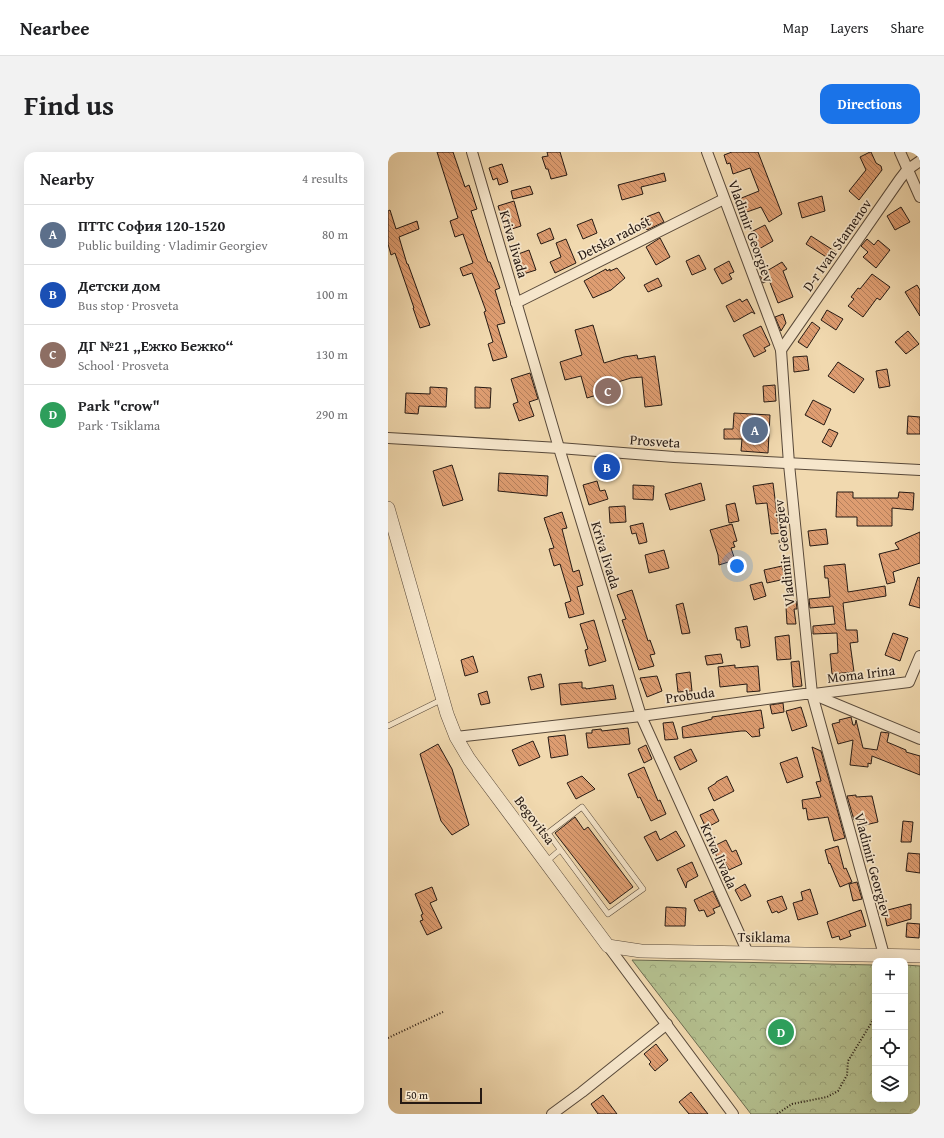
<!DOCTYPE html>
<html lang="en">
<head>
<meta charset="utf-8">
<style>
  :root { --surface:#fff; --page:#f2f2f2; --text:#202124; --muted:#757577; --line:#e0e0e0; --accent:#1a73e8 }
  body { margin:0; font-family:"Gentium Book Plus",serif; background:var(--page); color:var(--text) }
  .controls { position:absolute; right:12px; bottom:12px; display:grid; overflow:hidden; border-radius:8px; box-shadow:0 4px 16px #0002 }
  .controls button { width:36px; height:36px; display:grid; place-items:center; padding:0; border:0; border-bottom:1px solid var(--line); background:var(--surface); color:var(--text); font:20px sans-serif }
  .scale { position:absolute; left:12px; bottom:10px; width:82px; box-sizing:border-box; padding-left:4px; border:2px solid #251913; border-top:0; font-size:11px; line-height:14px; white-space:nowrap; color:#251913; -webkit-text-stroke:3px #f6e6cb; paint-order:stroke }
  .you { position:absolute; left:349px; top:414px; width:14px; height:14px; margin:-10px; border:3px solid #fff; border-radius:50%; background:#1a73e8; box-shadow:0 0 0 6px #1a73e833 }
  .badge { display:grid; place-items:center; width:26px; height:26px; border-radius:50%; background:var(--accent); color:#fff; font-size:13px; font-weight:700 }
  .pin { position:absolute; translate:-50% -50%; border:2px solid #fff; box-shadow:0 1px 4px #0006 }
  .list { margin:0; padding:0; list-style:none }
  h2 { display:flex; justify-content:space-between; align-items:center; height:52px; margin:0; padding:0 16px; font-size:17px }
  h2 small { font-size:13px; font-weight:400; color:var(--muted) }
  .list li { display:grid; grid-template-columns:26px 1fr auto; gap:12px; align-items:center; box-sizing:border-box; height:60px; padding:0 16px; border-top:1px solid var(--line) }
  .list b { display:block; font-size:15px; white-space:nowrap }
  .list p { margin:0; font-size:13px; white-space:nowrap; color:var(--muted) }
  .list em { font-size:13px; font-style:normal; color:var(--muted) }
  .icon { flex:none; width:22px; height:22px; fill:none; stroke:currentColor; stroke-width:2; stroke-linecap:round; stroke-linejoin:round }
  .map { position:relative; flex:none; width:532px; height:962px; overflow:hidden; border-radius:12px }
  header { display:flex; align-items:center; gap:24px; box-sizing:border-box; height:56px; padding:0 20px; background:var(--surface); border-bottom:1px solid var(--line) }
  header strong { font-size:19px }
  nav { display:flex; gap:22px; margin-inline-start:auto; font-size:14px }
  .intro { display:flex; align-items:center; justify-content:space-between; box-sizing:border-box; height:96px; padding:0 24px }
  h1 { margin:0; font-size:28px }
  .button { padding:10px 18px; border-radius:12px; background:var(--accent); color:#fff; font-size:14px; font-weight:700 }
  main { display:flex; gap:24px; padding:0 24px }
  aside { flex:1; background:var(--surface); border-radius:12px; box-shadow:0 4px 16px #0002 }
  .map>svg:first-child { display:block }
</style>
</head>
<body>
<header>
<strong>Nearbee</strong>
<nav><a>Map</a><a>Layers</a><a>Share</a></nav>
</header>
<div class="intro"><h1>Find us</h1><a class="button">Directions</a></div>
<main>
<aside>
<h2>Nearby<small>4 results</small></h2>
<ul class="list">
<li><span class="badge" style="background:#5c6f8a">A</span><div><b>ПТТС София 120-1520</b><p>Public building · Vladimir Georgiev</p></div><em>80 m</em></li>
<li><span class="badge" style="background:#1a4fb4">B</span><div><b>Детски дом</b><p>Bus stop · Prosveta</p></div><em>100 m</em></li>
<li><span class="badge" style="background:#8d6e63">C</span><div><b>ДГ №21 „Ежко Бежко“</b><p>School · Prosveta</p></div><em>130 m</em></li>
<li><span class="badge" style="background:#2e9e5b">D</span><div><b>Park &quot;crow&quot;</b><p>Park · Tsiklama</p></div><em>290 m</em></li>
</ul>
</aside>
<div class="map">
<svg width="532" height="962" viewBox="0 0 532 962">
  <defs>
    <pattern id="park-crowns" width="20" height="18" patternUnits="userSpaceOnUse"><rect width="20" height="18" fill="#b4c08f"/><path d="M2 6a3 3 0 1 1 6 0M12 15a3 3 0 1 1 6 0" fill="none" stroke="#9ba47a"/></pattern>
    <pattern id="building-back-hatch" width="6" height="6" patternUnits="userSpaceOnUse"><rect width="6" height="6" fill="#de9d71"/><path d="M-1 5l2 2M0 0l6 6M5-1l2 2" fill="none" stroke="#b47f5c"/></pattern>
  </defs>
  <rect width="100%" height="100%" fill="#f1d9af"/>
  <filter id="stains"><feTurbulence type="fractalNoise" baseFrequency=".005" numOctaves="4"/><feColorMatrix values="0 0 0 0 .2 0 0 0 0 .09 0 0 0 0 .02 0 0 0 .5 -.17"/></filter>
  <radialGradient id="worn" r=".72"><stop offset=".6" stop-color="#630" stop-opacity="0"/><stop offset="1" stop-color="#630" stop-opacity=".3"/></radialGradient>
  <polygon fill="url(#park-crowns)" stroke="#6c6c51" points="244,808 487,813 487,947 517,947 517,813 532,814 532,962 363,962"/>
  <g fill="url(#building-back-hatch)" stroke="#251913">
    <polygon points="49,0 65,0 77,35 81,33 89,57 83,59 100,110 102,110 112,136 107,138 117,171 109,173 119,205 105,209 100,192 105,190 96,160 98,159 84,121 75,124 72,116 85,111 75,82 67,85 62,69 70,66"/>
    <polygon points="159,0 172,0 179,23 163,27 160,17 158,17 154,5 160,4"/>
    <polygon points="344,0 370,0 394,62 381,70 373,55 356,61 351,47 371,39 362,16 345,22 342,11 339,12 336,3"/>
    <polygon points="482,0 483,0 488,11 493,14 494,18 471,48 461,39 478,18 472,5"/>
    <polygon points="114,12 120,30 111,33 109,26 105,28 101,16"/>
    <polygon points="276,21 278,29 253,35 255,42 234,48 230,33"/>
    <polygon points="142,34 145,42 125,47 123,39"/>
    <polygon points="434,44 437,59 414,66 410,51"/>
    <polygon points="126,49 133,74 118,79 110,54"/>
    <polygon points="513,55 522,70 507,78 499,64"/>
    <polygon points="2,58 8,77 29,69 31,77 11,85 19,112 20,112 42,173 32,176 25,156 26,156 7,101 3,103 0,92 0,59"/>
    <polygon points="271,60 276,70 259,78 253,67"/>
    <polygon points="204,67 209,81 195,87 189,73"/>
    <polygon points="377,73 385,89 371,97 363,80"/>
    <polygon points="162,76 166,87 153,92 149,82"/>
    <polygon points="423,84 448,100 443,108 418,92"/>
    <polygon points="272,86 282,105 268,113 258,95"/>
    <polygon points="178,87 188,111 167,121 162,110 173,105 168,91"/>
    <polygon points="479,87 486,93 490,88 502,98 488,116 475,105 480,100 473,94"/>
    <polygon points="141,98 148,118 132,123 125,104"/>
    <polygon points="311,103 318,117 304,123 298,109"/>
    <polygon points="341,109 346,120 341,122 344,127 334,132 326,117"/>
    <polygon points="394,110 399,117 395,119 405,145 390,151 381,128 375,131 372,123"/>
    <polygon points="229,116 237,126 223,138 205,146 196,129 218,117 219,119 222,117 222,119"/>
    <polygon points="484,122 502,135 492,148 489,146 475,165 460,154 466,147 463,145 470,136 472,137"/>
    <polygon points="270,126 274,134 260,140 256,133"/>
    <polygon points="529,133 532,138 532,164 517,140"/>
    <polygon points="352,147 354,150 359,147 367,162 364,160 346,170 338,154"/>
    <polygon points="439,158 455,167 448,178 433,168"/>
    <polygon points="395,162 398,171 393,179 387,165"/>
    <polygon points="424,170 432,176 419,196 410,190"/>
    <polygon points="205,173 216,211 236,205 249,203 250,207 267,204 274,253 257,255 254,225 243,226 220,233 222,239 199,246 193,224 177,228 172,210 194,203 187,178"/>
    <polygon points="373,174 382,193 376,196 378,199 366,205 355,183"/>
    <polygon points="520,179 531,192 518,202 507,190"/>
    <polygon points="419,204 421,218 406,220 405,205"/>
    <polygon points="450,210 476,227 466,241 440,224"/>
    <polygon points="499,217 502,234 491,236 488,219"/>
    <polygon points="142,221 150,247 141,250 146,264 131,269 125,252 130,250 123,227"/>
    <polygon points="387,233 388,249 376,250 375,234"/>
    <polygon points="42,235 59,236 58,255 31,254 30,262 17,261 18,241 42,242"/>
    <polygon points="87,235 103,236 102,256 87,256"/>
    <polygon points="425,248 443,257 436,273 417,263"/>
    <polygon points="346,261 382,263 380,301 353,299 354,287 336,287 336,277 345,277"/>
    <polygon points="520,264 532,265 532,282 519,282"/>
    <polygon points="441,277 450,281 443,295 434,290"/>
    <polygon points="64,313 75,348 55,354 45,319"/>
    <polygon points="111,321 160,324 159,344 110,339"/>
    <polygon points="209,329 212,339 217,338 220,347 201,353 195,333"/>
    <polygon points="313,331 317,348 282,358 277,342"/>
    <polygon points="385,331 390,371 393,370 395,381 383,382 379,351 368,352 365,334"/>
    <polygon points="245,333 266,334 265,348 245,347"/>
    <polygon points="449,340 465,340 465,346 510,346 511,340 526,341 525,358 504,356 504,374 469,374 469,365 448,365"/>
    <polygon points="347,351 351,369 341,371 338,353"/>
    <polygon points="237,354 238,370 222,371 221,355"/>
    <polygon points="174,360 179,376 174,377 185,420 191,418 195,433 189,435 196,462 181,466 177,451 183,449 172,412 166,414 161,397 166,396 156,366"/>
    <polygon points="255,371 259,390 251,392 248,381 244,382 242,374"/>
    <polygon points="344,372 349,389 345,390 347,395 343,396 347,408 331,413 330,403 322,378"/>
    <polygon points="438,377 440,392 422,394 420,379"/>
    <polygon points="532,380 532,411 505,420 507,430 499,432 491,402 511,397 507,391"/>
    <polygon points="399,387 401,396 392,397 391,388"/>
    <polygon points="276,398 281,416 261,421 257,403"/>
    <polygon points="457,412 460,440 497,434 498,444 455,451 458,478 469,478 470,490 462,491 466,520 444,522 442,502 450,501 449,481 425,482 425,474 447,472 445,454 422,456 421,447 442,445 440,426 437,426 436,414"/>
    <polygon points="394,414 397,427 379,431 376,418"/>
    <polygon points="530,425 532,426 532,456 521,453"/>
    <polygon points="374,430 378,444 366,448 362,433"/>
    <polygon points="244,438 260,489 262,488 267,502 262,503 266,514 251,518 234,468 238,467 229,443"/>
    <polygon points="408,449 409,457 406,457 408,472 399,472 398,455 399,455 399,450"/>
    <polygon points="295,451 302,481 294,482 288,453"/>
    <polygon points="206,468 218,509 201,514 197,498 200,497 192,472"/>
    <polygon points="359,474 362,494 353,496 352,488 349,488 347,476"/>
    <polygon points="505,481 520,486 512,509 497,503"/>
    <polygon points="401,483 403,507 389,508 387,485"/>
    <polygon points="333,502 335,511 319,513 317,504"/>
    <polygon points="85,504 90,520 77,524 73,508"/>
    <polygon points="411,509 414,534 405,535 403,510"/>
    <polygon points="347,513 347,516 370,514 372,539 359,540 359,532 332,535 330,515"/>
    <polygon points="302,520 304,539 290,540 288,522"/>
    <polygon points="153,522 156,535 143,538 140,525"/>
    <polygon points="269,524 274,539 259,545 252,526"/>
    <polygon points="194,530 194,536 198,536 198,537 225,533 228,547 173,553 171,532"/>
    <polygon points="99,539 102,551 93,553 90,542"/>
    <polygon points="395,551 396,560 384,562 382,553"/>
    <polygon points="413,555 419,574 404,579 398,559"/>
    <polygon points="373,558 376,576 371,577 372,584 364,585 358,579 353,579 295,586 294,575 324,567 324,565"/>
    <polygon points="463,565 465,573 467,573 468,568 475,596 489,598 493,580 501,581 499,590 518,598 518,600 532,604 532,623 484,604 483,612 480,611 480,615 462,613 465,588 450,592 444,572 452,570 451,568"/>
    <polygon points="285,570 290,587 277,588 275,571"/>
    <polygon points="240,576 242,592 200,596 198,581 204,581 204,578 213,577 214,579"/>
    <polygon points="177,583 180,603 163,606 160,585"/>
    <polygon points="145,589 152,605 131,614 124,598"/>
    <polygon points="50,592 64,617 81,673 64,683 53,669 32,602"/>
    <polygon points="258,593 264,607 256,611 250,597"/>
    <polygon points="424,595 433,599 457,686 446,689 440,665 420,668 418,656 415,657 414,648 433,645 428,630 433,629"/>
    <polygon points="303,597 309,609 292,618 286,605"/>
    <polygon points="409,605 415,625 399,631 392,611"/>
    <polygon points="256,615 270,649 272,648 278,662 263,669 252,645 250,646 240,622"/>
    <polygon points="194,624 207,637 188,647 179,631"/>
    <polygon points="339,624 346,639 326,649 320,636 328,631 328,630"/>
    <polygon points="468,643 468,645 484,644 490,670 473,674 471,667 466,668 459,644"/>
    <polygon points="325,657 331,669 318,676 312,663"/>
    <polygon points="187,665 196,678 200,675 245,735 222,752 167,681"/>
    <polygon points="515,669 525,670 523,690 513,690"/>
    <polygon points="268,679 272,688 288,679 297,694 269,709 256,685"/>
    <polygon points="338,688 344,700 348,698 354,712 341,718 335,707 331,709 324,695"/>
    <polygon points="450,694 456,717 458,716 464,730 452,735 442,711 441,712 437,698"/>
    <polygon points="520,701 532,702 532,721 518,719"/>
    <polygon points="304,710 310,724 299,730 298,736 289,717"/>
    <polygon points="469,730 474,747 465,749 461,732"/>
    <polygon points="357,732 363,744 353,749 347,738"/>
    <polygon points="44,735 49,748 42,751 54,776 39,783 32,769 35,768 33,763 35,762 27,742"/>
    <polygon points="422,737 430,762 410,768 405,751 415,748 413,740"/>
    <polygon points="325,739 332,754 325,757 327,761 319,765 316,758 311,759 306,748"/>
    <polygon points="394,744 399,757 390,761 389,759 384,761 379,749"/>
    <polygon points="523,752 523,767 499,774 496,759"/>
    <polygon points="278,755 298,756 297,774 277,774"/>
    <polygon points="473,758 478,774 461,779 463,784 452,788 451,784 444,786 439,770"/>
    <polygon points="519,771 532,772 531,786 518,785"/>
    <polygon points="268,892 280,908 267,919 261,912 263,910 256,902"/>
    <polygon points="303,940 320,962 301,962 291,950"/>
    <polygon points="215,943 229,962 210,962 203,952"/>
  </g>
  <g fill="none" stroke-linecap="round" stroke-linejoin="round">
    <defs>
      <g id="service">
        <polyline points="0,574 55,547"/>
        <polygon points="194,655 255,737 220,762 160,681"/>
        <polyline points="158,710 172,698"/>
      </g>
      <g id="minor">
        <polyline points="84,0 171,296 253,564 360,801"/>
        <polyline points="319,0 393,198 401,312 424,542 496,803"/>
        <polyline points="512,0 532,45"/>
        <polyline points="128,151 336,47"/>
        <polyline points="393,198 512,27 519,18 532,9"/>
        <polyline points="0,286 171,296 286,305 532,318"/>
        <polyline points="426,542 521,530 532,504"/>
        <polyline points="68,585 253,564 416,542 424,542 532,587"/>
        <polyline points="220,794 345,962"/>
        <polyline points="164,962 194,940 279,872"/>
      </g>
      <polyline id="tertiary" points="0,356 59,562 68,585 81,607 220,794 253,799 532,804"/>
    </defs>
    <use href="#service" stroke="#58493a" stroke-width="6"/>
    <use href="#minor" stroke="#58493a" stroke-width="12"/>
    <use href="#tertiary" stroke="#58493a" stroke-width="14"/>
    <g stroke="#251913" stroke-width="2" stroke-dasharray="1 2" stroke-linecap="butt">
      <polyline points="0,886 55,860"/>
      <polyline points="389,962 404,952 439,945 450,939 459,923 460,909 487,865"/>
    </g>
    <use href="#service" stroke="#f6e6cb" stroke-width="5"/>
    <use href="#minor" stroke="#f6e6cb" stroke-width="10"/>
    <use href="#tertiary" stroke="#f6e6cb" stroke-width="13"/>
  </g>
  <g text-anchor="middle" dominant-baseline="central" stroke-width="3.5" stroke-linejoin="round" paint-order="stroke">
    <g font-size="14" fill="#251913" stroke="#f6e6cb">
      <text transform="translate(363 79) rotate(70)">Vladimir Georgiev</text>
      <text transform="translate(226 86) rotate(-27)">Detska radost</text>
      <text transform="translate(126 92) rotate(74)">Kriva livada</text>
      <text transform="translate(449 93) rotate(-55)">D-r Ivan Stamenov</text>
      <text transform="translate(267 289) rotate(4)">Prosveta</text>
      <text transform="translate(396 401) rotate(-96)">Vladimir Georgiev</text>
      <text transform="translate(218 403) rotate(73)">Kriva livada</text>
      <text transform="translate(473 522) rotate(-7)">Moma Irina</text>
      <text transform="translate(302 543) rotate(-8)">Probuda</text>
      <text transform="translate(147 668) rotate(53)">Begovitsa</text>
      <text transform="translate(331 704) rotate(66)">Kriva livada</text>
      <text transform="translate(485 713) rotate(75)">Vladimir Georgiev</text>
      <text transform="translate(376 785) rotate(1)">Tsiklama</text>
    </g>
  </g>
  <rect width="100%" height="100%" filter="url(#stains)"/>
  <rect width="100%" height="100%" fill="url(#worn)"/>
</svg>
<div class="controls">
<button>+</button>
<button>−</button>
<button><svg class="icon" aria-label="locate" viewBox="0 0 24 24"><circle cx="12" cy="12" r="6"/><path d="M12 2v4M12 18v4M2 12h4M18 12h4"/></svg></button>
<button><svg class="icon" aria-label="layers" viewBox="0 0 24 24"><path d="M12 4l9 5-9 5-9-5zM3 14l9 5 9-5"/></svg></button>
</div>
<div class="scale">50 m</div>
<div class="you"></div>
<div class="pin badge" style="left:367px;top:278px;background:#5c6f8a">A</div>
<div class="pin badge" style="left:219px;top:315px;background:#1a4fb4">B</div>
<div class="pin badge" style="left:220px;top:239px;background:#8d6e63">C</div>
<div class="pin badge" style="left:393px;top:880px;background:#2e9e5b">D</div>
</div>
</main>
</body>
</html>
